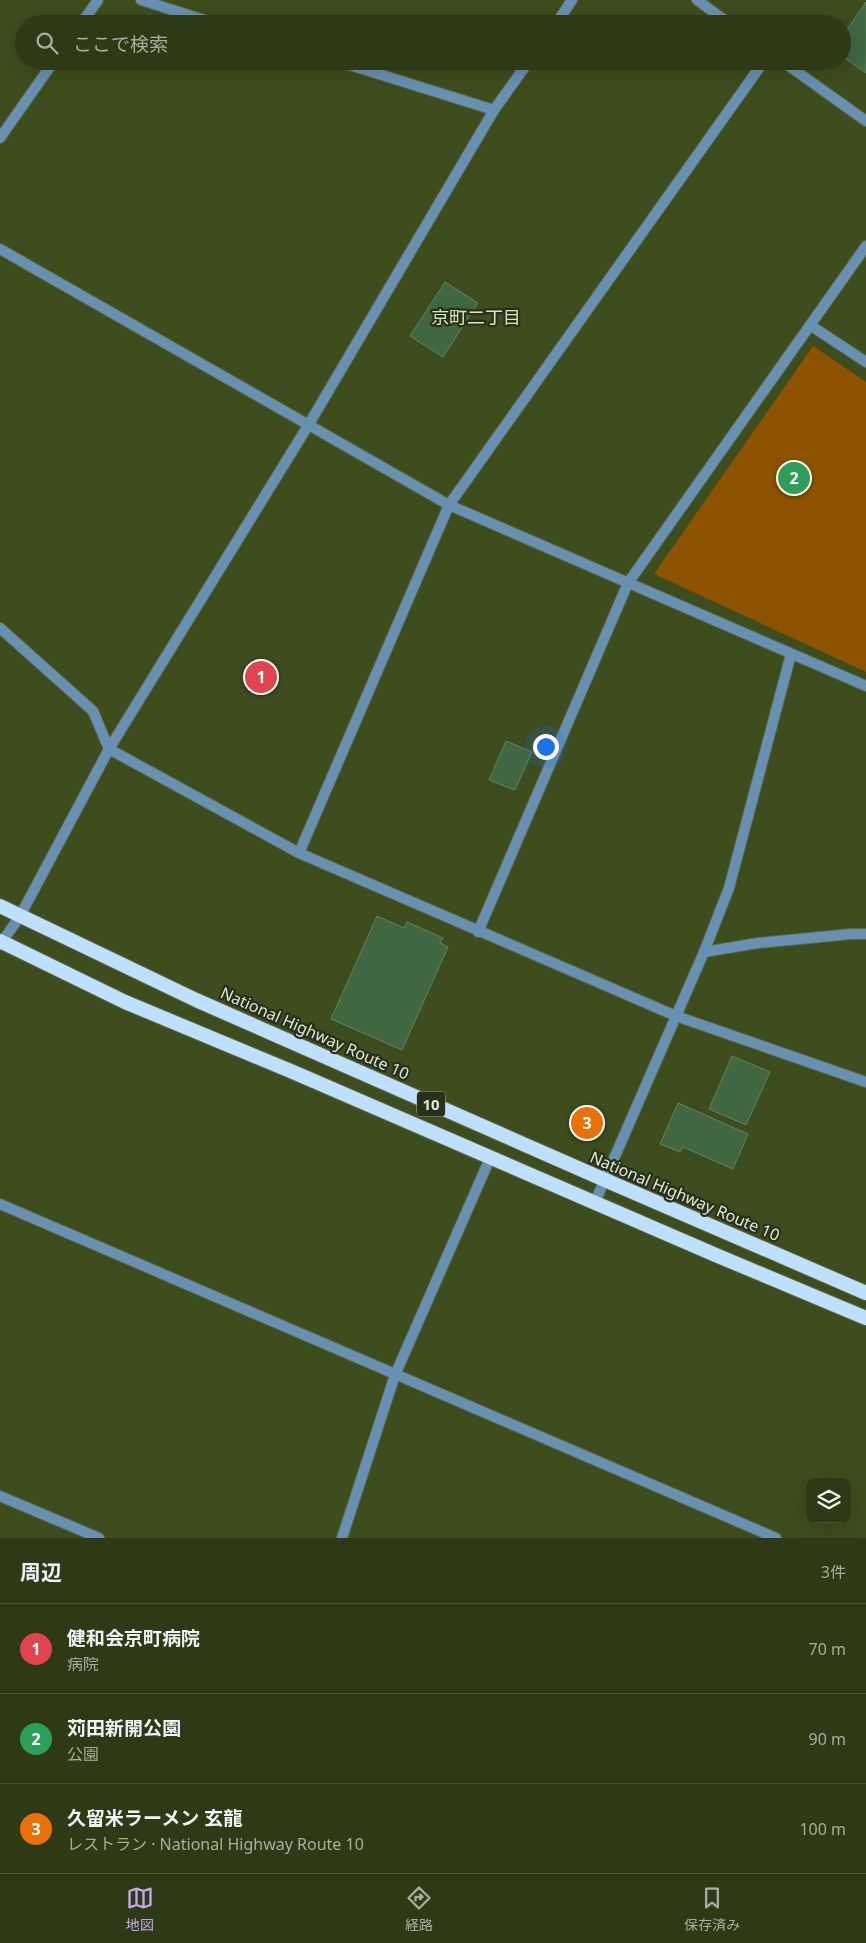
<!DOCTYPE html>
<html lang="ja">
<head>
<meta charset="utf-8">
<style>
  :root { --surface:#2e3a16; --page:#36411f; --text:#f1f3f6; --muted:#a7ada1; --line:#495435; --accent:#c8a6ef }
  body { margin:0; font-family:"Noto Sans","Noto Sans JP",sans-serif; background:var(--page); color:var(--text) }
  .controls { position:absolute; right:15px; bottom:15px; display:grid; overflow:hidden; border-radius:10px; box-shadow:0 5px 20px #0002 }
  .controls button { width:45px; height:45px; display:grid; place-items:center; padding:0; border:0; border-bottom:1px solid var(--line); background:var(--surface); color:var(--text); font:25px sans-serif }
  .you { position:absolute; left:545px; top:746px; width:18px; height:18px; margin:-12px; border:4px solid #fff; border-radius:50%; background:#1a73e8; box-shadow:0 0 0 8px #1a73e833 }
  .badge { display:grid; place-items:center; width:32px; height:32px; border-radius:50%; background:var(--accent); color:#fff; font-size:16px; font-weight:700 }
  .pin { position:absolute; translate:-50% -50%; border:2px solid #fff; box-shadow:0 1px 5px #0006 }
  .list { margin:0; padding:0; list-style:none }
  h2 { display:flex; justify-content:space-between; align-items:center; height:65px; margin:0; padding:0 20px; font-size:21px }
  h2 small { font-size:16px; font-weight:400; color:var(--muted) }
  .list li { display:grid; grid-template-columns:32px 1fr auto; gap:15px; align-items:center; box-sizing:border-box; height:90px; padding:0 20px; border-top:1px solid var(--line) }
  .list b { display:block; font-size:19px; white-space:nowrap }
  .list p { margin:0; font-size:16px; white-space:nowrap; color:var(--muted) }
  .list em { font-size:16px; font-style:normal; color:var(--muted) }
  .icon { flex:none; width:28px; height:28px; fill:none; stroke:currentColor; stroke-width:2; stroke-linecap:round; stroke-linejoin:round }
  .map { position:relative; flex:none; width:866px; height:1538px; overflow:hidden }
  .search { position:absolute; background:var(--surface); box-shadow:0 5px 20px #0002; left:15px; right:15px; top:15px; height:55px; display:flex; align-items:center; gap:12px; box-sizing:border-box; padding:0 18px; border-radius:28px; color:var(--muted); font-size:19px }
  .sheet { height:335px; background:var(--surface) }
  nav { display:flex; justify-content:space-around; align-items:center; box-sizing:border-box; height:70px; border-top:1px solid var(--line); background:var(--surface); font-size:14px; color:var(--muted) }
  nav a { display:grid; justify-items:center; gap:2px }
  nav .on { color:var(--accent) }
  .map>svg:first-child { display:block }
</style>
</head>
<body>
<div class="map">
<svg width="866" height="1538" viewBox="0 0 866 1538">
  <rect width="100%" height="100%" fill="#3d4d1e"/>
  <polygon fill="#8d5300" points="813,346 866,382 866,672 654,574"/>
  <g fill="#406642" stroke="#5e855f">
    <polygon points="866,2 866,73 842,56 842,37"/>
    <polygon points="445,282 478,303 443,357 410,336"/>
    <polygon points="506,741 532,752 515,790 489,780"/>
    <polygon points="377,916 404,928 407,922 443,938 440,943 448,947 402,1050 331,1019"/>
    <polygon points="732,1056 770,1072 746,1125 709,1109"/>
    <polygon points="678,1103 748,1134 733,1169 683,1147 680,1152 660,1144"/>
  </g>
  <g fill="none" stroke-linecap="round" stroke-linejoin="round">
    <defs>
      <g id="minor">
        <polyline points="141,0 217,24"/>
        <polyline points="81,24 98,0"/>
        <polyline points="556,24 572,0"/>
        <polyline points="337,61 494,110"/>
        <polyline points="0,138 54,61"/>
        <polyline points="0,249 449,505 866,686"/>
        <polyline points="810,325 866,362"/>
        <polyline points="0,628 93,711 109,749 299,853 676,1016 866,1082"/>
        <polyline points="299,853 449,505 764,61"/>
        <polyline points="478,932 628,583 866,246"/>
        <polyline points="0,945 20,916 109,749 309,424 494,110 529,61"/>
        <polyline points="704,952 758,943 851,934 866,934"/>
        <polyline points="595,1202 704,952 729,888 791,654"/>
        <polyline points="0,1204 776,1538"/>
        <polyline points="0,1496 99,1538"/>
        <polyline points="342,1538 395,1375 491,1156"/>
      </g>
      <g id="tertiary">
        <polyline points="697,0 730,24"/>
        <polyline points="782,61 866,121"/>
      </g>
      <g id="trunk">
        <polyline points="0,906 196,1000 605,1180 866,1293"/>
        <polyline points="0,941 125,1002 293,1072 718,1256 866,1318"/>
      </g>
    </defs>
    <use href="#minor" stroke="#5a693e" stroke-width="12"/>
    <use href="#tertiary" stroke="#5a693e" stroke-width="12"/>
    <use href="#trunk" stroke="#5a693e" stroke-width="16"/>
    <use href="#minor" stroke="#6790b3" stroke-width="10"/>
    <use href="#tertiary" stroke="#6790b3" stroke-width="10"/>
    <use href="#trunk" stroke="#bee0fe" stroke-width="14"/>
  </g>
  <g text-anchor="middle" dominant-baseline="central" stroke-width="4.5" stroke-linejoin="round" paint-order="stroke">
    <rect fill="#28301b" stroke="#a7b299" stroke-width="1" x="417" y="1091.5" width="28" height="25" rx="4"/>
    <g font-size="15" font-weight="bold" fill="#dee9cf">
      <text x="431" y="1104">10</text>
    </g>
    <g font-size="16" fill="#dee9cf" stroke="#28301b">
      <text transform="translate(315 1033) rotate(24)">National Highway Route 10</text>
      <text transform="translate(685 1196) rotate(23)">National Highway Route 10</text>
    </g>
    <g font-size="18" fill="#d3e8b3" stroke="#28301b">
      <text x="476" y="317">京町二丁目</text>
    </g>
  </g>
</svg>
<div class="controls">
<button><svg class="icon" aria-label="layers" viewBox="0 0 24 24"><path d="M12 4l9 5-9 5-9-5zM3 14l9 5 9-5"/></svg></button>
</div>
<div class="you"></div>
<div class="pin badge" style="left:261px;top:677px;background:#e0444e">1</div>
<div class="pin badge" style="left:794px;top:478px;background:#2e9e5b">2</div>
<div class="pin badge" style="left:587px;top:1123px;background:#e8710a">3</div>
<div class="search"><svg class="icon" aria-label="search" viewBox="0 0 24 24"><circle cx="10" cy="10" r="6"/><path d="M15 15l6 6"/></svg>ここで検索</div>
</div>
<section class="sheet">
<h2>周辺<small>3件</small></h2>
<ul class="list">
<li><span class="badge" style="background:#e0444e">1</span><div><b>健和会京町病院</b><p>病院</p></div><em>70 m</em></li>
<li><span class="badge" style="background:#2e9e5b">2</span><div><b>苅田新開公園</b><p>公園</p></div><em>90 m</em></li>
<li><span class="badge" style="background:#e8710a">3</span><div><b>久留米ラーメン 玄龍</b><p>レストラン · National Highway Route 10</p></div><em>100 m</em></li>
</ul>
</section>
<nav>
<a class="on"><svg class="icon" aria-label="map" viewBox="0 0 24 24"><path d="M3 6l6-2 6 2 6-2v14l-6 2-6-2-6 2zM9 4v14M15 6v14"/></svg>地図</a>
<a><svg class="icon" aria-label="directions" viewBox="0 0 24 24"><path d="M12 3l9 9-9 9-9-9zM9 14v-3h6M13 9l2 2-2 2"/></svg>経路</a>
<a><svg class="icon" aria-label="saved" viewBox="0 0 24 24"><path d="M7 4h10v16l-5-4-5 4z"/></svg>保存済み</a>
</nav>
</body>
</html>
